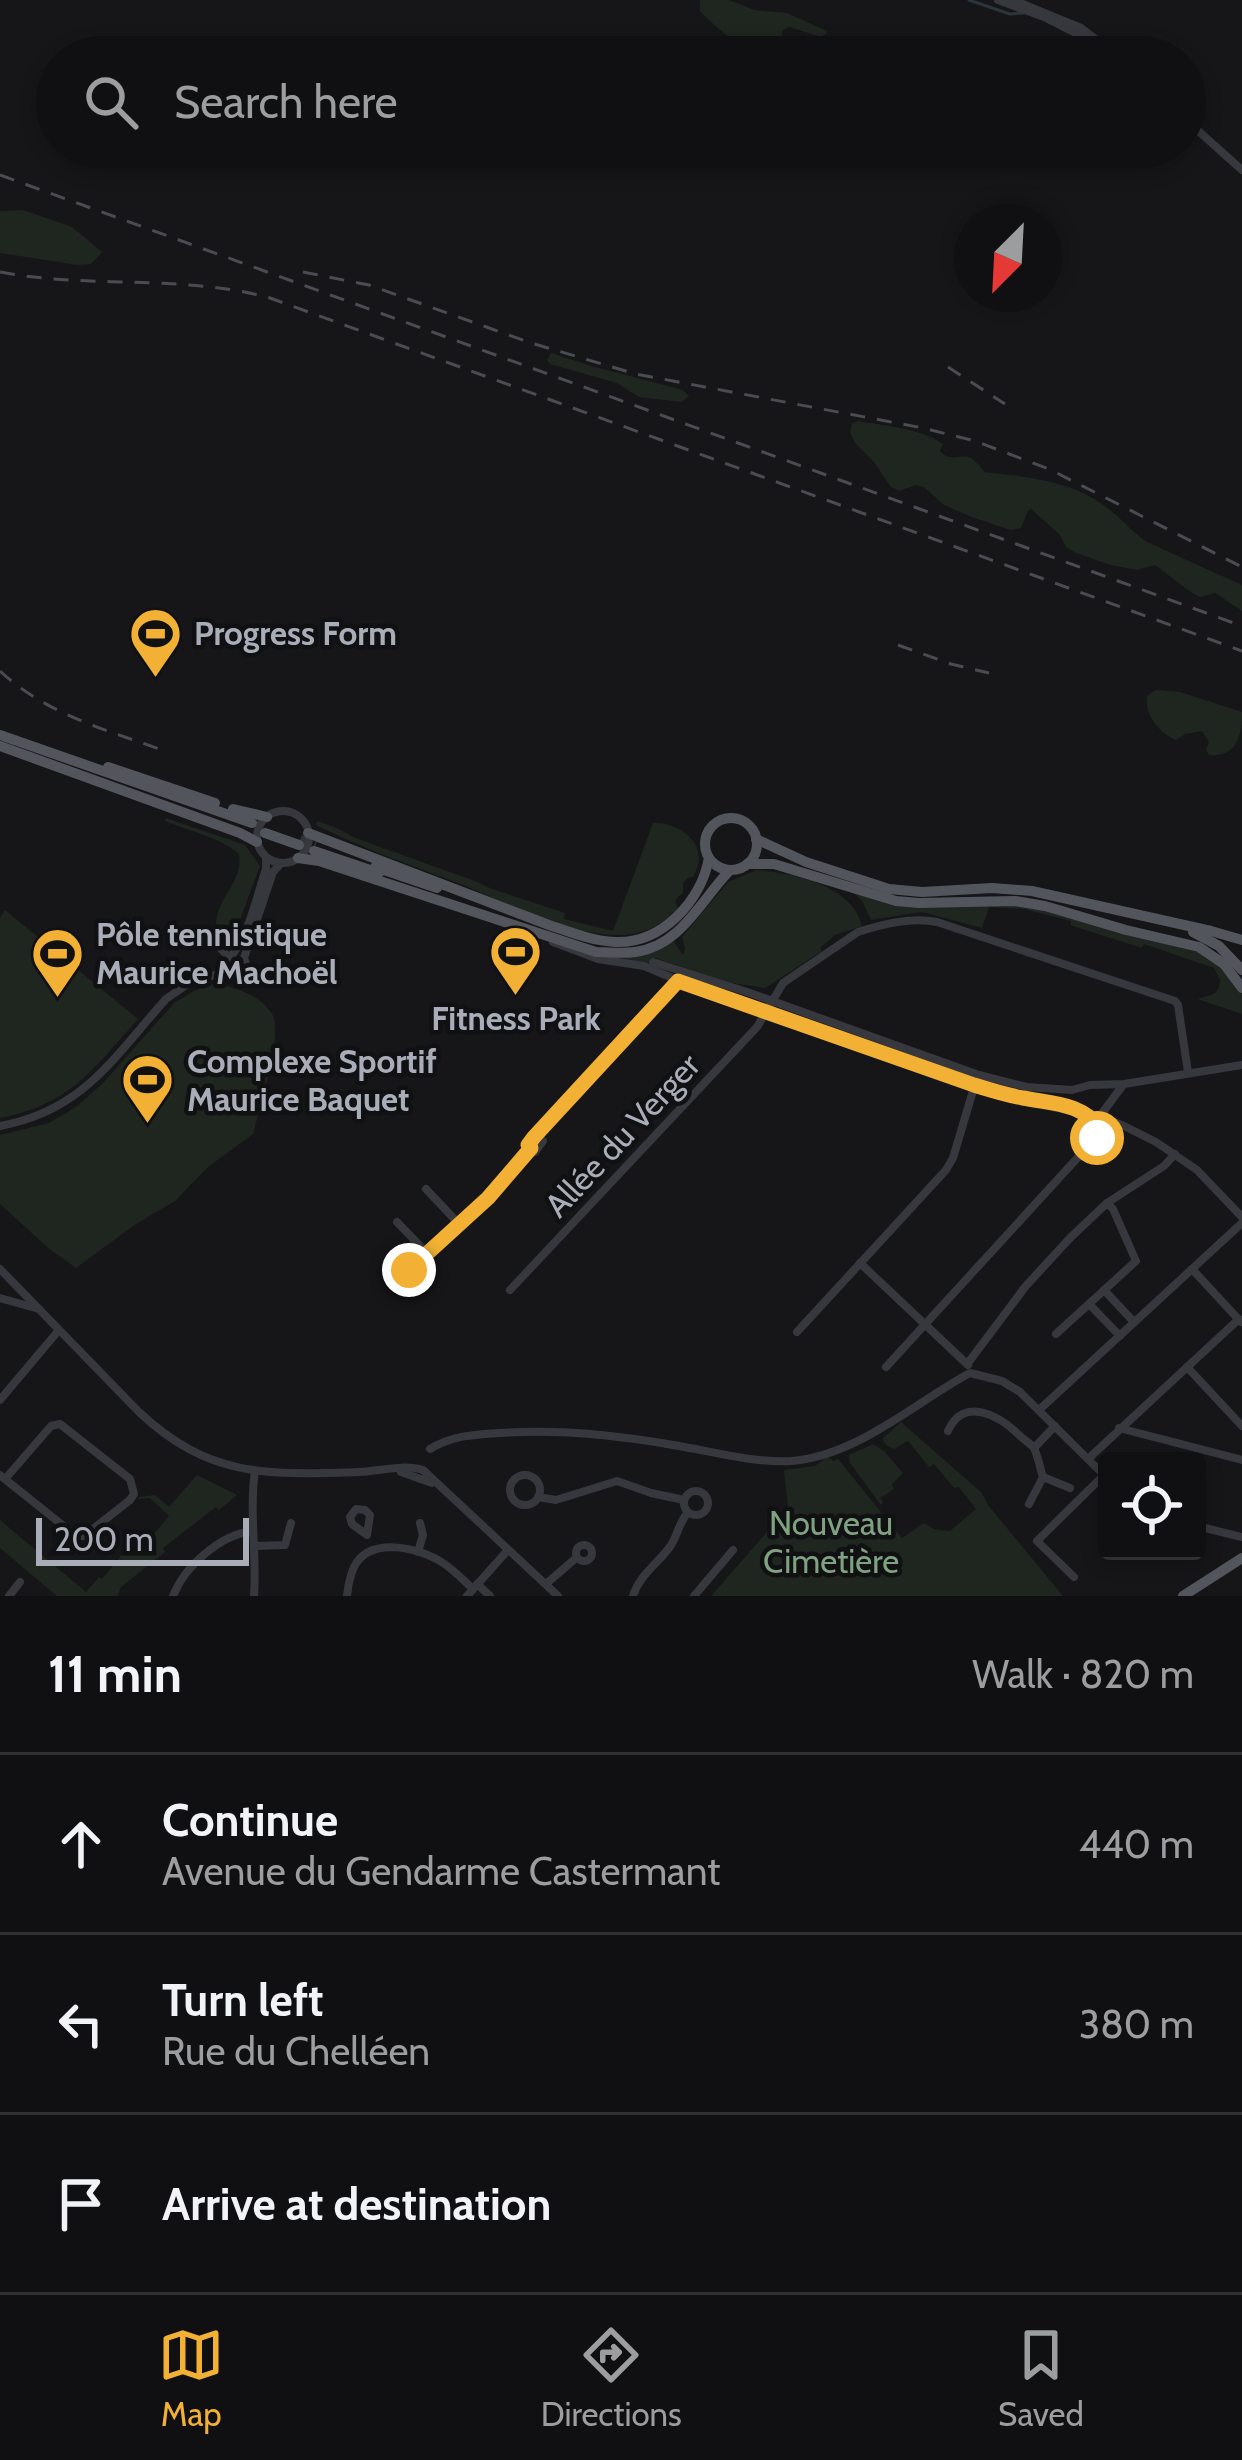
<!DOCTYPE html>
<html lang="en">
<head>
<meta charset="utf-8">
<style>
  :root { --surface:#101012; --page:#19191b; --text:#f1f3f6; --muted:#9c9d9f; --line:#303032; --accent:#f2b134 }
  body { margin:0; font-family:Cabin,sans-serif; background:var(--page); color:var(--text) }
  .controls { position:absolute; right:36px; bottom:36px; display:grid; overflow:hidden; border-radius:12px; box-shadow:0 6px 18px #0003 }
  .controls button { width:108px; height:108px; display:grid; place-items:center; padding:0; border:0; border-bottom:3px solid var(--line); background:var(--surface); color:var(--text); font:60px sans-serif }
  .compass { position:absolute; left:954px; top:204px; width:108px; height:108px; border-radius:50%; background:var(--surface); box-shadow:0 6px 18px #0003; rotate:204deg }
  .scale { position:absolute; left:36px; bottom:30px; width:213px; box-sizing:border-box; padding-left:12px; border:6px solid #a8adb8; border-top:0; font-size:33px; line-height:42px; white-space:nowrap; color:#a8adb8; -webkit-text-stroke:9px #111113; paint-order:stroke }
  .stop { position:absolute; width:36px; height:36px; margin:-27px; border:9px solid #f2b134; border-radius:50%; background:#fff }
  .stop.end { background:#f2b134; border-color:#fff; box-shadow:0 3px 12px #0008 }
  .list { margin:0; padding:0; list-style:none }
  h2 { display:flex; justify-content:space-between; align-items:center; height:156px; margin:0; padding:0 48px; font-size:51px }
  h2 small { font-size:39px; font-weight:400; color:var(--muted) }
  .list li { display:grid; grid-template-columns:78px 1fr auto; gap:36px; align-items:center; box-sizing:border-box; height:180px; padding:0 48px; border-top:3px solid var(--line) }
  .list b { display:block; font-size:45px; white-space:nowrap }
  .list p { margin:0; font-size:39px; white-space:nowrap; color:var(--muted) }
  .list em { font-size:39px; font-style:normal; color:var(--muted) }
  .icon { flex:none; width:66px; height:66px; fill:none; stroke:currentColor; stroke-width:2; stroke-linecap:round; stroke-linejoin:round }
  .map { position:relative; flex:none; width:1242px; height:1596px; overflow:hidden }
  .search { position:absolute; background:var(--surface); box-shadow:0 6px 18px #0003; left:36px; right:36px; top:36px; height:132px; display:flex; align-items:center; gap:30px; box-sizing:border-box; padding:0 42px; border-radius:66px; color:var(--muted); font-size:45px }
  .sheet { height:696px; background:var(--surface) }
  nav { display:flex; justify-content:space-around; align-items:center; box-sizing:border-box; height:168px; border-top:3px solid var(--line); background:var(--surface); font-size:33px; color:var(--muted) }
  nav a { display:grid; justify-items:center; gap:6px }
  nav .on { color:var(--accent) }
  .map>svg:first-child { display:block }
</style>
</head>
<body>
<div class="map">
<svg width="1242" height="1596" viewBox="0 0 1242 1596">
  <rect width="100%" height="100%" fill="#161618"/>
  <g fill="#1e261f">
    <path d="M700,0h29l25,10 33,3 40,18 -1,3 -5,3 -32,-10 -6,3c-5,14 0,17 9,27 -40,0 -65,-18 -92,-46z"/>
    <polygon points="23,210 72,227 102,252 91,264 78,265 0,253 0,211"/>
    <polygon points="551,353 595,367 683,390 689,396 681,402 639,397 617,383 550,364 547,360"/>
    <path d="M858,421c28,5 61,7 85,23l-3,7c11,11 16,4 28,6 7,1 12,11 17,15 43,5 92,9 126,39 13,10 22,22 36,31l95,43v26l-27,-18 -15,4 -8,-4 -37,-28 -18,5 -26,-5 -35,-12 -10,-6 -6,-12 -29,-26 -3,2 -7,17 -11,2 -38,-13 -28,-12 -20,-18 -8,-2 -17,6 -8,-4 -17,-25 -19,-19 -5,-11 2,-8z"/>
    <path d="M1156,690l24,2 62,20c0,23 -5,46 -33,43l-3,-5 3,-8 -7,-11 -17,3 -9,6c-17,-7 -32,-26 -29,-44z"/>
    <path d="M166,818l79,27 15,21 -29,78 -10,-1c-19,-38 24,-55 18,-89 -19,-17 -51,-23 -74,-33z"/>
    <path d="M317,821l20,7 18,10 120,43 17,8 73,24 -1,6 49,12 40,-108c29,-1 59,24 40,54l-5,1 -5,5v10l-8,7 3,8c-19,20 -37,28 -66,27 -49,-2 -104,-32 -149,-50 -49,-19 -100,-36 -147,-60z"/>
    <path d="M757,870c38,4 95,15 105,56l-27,9 -15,13 2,3 -57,37 -34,-5 -75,-25h-5l-4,7 -41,-6 67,-19 10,15 2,-6 -3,-12 46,-55z"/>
    <path d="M853,892l38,11 134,1 185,51 32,37v22l-45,-15c12,-4 23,-3 23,-19l-6,-12 -70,-24 -2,4 -72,-23 1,-4 -47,-12 -35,-2 -7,21 -60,-16 -51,8 -9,-19z"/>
    <path d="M5,910l133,109c-45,50 -68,86 -138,99v-200z"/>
    <path d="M216,983c21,6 44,11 56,31 12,20 -13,96 -19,120l-45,33 -33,34 -39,23 -60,44 -29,-21 -47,-43v-69l49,-12 28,-17 26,-23 72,-81 19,-11z"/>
    <polygon points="901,1422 982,1493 988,1505 1063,1596 711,1596 788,1508 784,1470 815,1466 827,1457 834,1461 838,1459 902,1538 924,1523 934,1529 950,1531 976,1509 959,1487 954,1488 934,1464 929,1467 908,1441 894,1449 887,1446 882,1439"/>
    <polygon points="873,1444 885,1452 903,1473 892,1484 894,1489 880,1498 883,1502 881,1505 850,1463 849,1455"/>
    <polygon points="197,1475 237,1495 219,1510 216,1507 163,1548 165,1552 121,1587 117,1596 57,1596 0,1548 0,1520 86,1592 99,1577 102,1579 136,1538 140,1541 149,1531 154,1534 169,1516 150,1498 138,1499 139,1497 155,1495 169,1507"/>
  </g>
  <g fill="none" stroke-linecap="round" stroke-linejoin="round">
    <polyline stroke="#2c353c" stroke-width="3" points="969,0 1010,14 1023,13"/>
    <polyline stroke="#333438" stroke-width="10" stroke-dasharray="10 5" stroke-linecap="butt" points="300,840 315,846"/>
    <g stroke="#37383d" stroke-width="8">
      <polyline points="998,0 1044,17 1093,42"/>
      <polyline points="1013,0 1081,28 1118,57"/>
      <polyline points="1185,119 1242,170"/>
      <circle cx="283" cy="837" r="26"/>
      <polyline points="553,942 598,959 644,966 696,988 974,1086 1019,1097 1069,1104 1088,1116 1099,1116 1124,1126 1156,1142 1197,1170 1242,1217"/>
      <polyline points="218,946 229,957"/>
      <polyline points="653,962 747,992 979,1075 1027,1087 1072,1090 1090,1085 1124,1084 1242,1065"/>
      <path d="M227,971l-1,-9c22,-21 30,-64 40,-93v-11"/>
      <polyline points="1100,1116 1123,1085"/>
      <path d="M0,1126c83,-15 113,-68 166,-127l23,-16 38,-12 8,5 9,-4 2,-8 -2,-6 29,-86 8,-9"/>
      <polyline points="537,1136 679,978"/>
      <polyline points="426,1189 459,1224"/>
      <polyline points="397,1222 427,1253"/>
      <polyline points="416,1242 398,1259 409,1270 488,1198 531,1148 528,1145 534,1137 543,1141 535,1152 531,1148"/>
      <polyline points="860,1263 968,1365"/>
      <path d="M0,1269l139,143c70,66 129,63 219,60 21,-1 46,-8 65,-2l135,126"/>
      <polyline points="1192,1269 1241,1322"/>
      <path d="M510,1290l247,-263 26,-44 75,-51c25,-8 53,-15 79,-10l238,79 3,4 10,67"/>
      <polyline points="1104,1290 1134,1322"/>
      <polyline points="0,1298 39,1309"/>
      <polyline points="1089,1304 1120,1336"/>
      <polyline points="797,1332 946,1170 953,1158 975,1084"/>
      <polyline points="1056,1334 1136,1261 1113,1209 1107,1203"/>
      <polyline points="968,1363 1025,1287 1070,1238 1107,1203 1164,1166 1175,1154"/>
      <polyline points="886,1367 1103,1130"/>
      <polyline points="1187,1367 1242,1426"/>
      <polyline points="0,1400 59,1330"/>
      <polyline points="1039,1410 1242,1223"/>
      <polyline points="1119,1428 1242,1460"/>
      <path d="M948,1431c15,-35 51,-16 71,4 5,5 11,8 15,13 4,8 6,20 9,29l-14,27"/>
      <polyline points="1034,1448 1055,1426"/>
      <path d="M430,1449c23,-14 44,-14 70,-16 58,-4 116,2 173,12 38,6 79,18 118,16 66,-5 123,-58 179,-88l32,8 18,11 87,86"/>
      <polyline points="1088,1459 1239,1319"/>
      <polyline points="401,1472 432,1483"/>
      <polyline points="0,1475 76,1536 84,1536 130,1500 134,1494 130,1479 60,1424 51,1426 6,1478"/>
      <circle cx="525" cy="1490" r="15"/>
      <polyline points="1043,1477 1070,1488"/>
      <circle cx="696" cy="1503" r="12"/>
      <polyline points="538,1497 556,1500 617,1481 651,1493 684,1500"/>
      <polygon points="356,1509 365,1510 370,1515 367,1535 352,1524 350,1517"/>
      <polyline points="1197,1526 1242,1537"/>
      <circle cx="584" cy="1553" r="8"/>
      <polyline points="254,1546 285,1545 291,1523"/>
      <polyline points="418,1552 423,1535 420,1523"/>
      <polyline points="1074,1577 1037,1541 1104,1475"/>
      <polyline points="477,1584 490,1596"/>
      <polyline points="546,1584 576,1558"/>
      <polyline points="9,1596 20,1582"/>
      <path d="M173,1596c12,-30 47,-61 79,-65"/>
      <path d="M254,1596c3,-42 -5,-83 1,-125"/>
      <path d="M347,1596c1,-9 3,-20 7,-29 16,-32 66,-19 89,-4 11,7 20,17 30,26"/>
      <polyline points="467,1596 508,1550"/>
      <path d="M633,1596c6,-20 24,-32 36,-48 9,-12 9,-24 19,-36"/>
      <polyline points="694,1596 733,1550"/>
    </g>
    <g stroke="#53555c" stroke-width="10">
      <polyline points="0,735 252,823"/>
      <polyline points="0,746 240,833 257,842"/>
      <polyline points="108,767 215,803"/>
      <polyline points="233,809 267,817"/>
      <circle cx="731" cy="844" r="26"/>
      <polyline points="265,833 299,845"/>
      <path d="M308,833l241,92c21,7 43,16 66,17 47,2 86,-41 94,-84"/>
      <polyline points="756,839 806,862 889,889 922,892 992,888 1032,891 1211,931 1242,940"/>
      <polyline points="314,851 379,873"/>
      <path d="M298,858l21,3 277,91c13,0 26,2 39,0 46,-6 66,-52 95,-82"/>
      <polyline points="747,864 774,864 896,901 919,903 1015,901 1045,906 1126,930 1199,947 1224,964 1242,988"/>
      <polyline points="375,867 437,888"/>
      <polyline points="1193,932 1219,946 1242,970"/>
      <polyline points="1183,1596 1242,1558"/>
    </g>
    <g stroke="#4a4c52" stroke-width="3" stroke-dasharray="15 12" stroke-linecap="butt">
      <polyline points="0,175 1242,626"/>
      <path d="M0,272c89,17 183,2 270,26l972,353"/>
      <polyline points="303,272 369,285 531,343 636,374 923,428 975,441 1049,469 1242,567"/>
      <polyline points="948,367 1005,404"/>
      <polyline points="898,645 951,664 989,673"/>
      <path d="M0,671c46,43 104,58 162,79"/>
    </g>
  </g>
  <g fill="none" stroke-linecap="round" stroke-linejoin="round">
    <path stroke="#f2b134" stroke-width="15" d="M409,1270l79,-72 43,-50 -3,-3 6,-8 144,-156 296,104c16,5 32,10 49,13 32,6 59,5 79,32l-5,8"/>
  </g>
  <defs>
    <symbol id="stadium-pin" viewBox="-11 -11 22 30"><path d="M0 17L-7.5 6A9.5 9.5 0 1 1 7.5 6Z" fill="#f2b134" stroke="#111113"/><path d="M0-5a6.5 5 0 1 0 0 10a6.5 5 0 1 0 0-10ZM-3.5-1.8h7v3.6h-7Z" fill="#111"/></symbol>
  </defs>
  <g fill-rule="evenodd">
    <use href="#stadium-pin" x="126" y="604" width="59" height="81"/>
    <use href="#stadium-pin" x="486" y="922" width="59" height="81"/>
    <use href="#stadium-pin" x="28" y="924" width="59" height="81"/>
    <use href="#stadium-pin" x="118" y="1050" width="59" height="81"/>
  </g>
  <g text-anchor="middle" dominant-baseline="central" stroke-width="9" stroke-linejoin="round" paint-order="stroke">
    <g font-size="33" font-weight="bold" fill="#a8adb8" stroke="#111113" text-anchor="start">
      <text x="194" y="633">Progress Form</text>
      <text x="96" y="934">Pôle tennistique<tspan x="96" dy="38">Maurice Machoël</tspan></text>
      <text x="516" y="1018" text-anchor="middle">Fitness Park</text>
      <text x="187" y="1061">Complexe Sportif<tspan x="187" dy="38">Maurice Baquet</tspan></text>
    </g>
    <g font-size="33" fill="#a8adb8" stroke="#111113">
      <text transform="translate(622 1135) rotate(-47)">Allée du Verger</text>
    </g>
    <g font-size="33" fill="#7fa381" stroke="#111113">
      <text x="831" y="1523">Nouveau<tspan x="831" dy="38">Cimetière</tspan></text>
    </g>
  </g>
</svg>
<div class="controls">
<button><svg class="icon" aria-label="locate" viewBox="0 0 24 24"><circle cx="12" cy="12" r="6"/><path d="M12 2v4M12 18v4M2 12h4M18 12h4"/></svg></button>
</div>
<svg class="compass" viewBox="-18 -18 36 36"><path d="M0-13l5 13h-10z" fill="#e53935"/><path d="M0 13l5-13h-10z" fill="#9c9d9f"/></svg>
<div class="scale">200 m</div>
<div class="stop" style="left:1097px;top:1138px"></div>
<div class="stop end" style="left:409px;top:1270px"></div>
<div class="search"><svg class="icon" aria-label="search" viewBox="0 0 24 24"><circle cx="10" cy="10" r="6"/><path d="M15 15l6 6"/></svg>Search here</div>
</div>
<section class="sheet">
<h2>11 min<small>Walk · 820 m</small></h2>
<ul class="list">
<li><svg class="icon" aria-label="ahead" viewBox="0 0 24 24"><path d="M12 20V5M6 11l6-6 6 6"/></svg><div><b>Continue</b><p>Avenue du Gendarme Castermant</p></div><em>440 m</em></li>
<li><svg class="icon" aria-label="left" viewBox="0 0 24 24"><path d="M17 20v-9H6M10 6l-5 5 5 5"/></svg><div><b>Turn left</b><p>Rue du Chelléen</p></div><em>380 m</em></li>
<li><svg class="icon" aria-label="arrive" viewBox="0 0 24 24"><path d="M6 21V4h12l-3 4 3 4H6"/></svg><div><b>Arrive at destination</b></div></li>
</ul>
</section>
<nav>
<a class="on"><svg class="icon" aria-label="map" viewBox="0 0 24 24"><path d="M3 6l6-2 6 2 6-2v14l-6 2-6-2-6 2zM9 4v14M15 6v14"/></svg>Map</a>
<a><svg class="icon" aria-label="directions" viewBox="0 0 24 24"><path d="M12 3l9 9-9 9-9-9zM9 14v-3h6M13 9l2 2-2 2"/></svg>Directions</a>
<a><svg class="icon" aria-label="saved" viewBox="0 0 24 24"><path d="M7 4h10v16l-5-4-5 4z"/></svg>Saved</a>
</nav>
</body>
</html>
